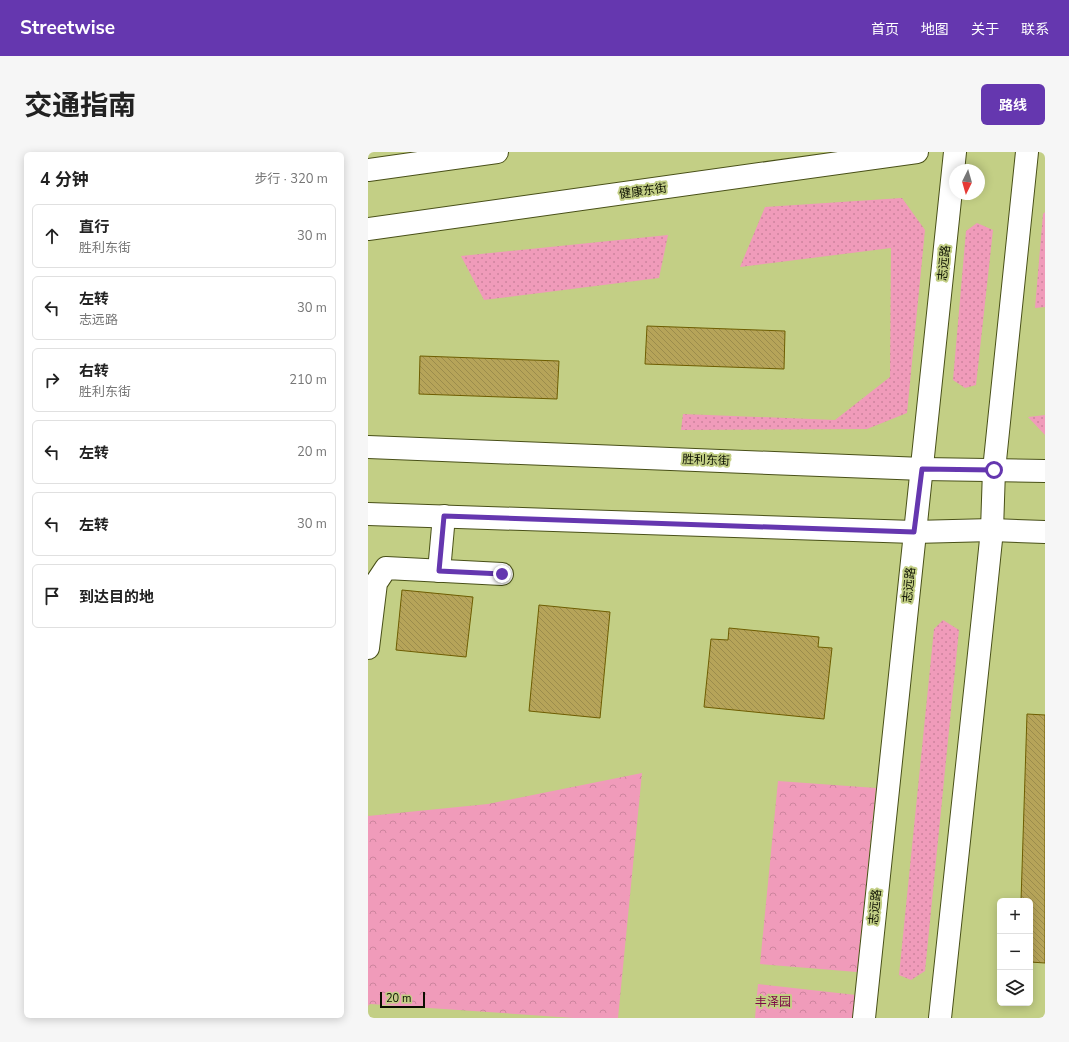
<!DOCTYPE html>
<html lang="zh">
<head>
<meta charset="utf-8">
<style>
  :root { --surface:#fff; --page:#f6f6f6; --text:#222; --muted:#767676; --line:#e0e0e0; --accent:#6537af }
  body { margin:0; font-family:"Nunito Sans","Noto Sans SC",sans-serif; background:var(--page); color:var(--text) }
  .controls { position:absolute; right:12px; bottom:12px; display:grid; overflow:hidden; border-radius:6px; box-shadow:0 2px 10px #0003 }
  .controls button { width:36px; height:36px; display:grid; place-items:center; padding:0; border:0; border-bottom:1px solid var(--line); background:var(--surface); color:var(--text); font:20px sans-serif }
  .compass { position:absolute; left:581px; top:12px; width:36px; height:36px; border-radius:50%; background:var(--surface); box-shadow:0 2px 10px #0003; rotate:185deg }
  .scale { position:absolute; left:12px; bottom:10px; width:45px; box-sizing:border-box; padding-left:4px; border:2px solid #0c0f00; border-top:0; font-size:11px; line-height:14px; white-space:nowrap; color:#0c0f00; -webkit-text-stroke:3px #c3cf85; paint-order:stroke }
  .stop { position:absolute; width:12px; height:12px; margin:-9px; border:3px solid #6537af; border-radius:50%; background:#fff }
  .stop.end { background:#6537af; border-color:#fff; box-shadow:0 1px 4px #0008 }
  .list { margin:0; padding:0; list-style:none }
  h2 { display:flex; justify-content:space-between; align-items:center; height:52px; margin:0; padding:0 16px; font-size:17px }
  h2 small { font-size:13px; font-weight:400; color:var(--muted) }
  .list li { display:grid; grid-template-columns:26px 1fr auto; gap:12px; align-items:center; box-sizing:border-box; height:64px; margin:0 8px 8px; padding:0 8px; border:1px solid var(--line); border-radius:6px }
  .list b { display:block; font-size:15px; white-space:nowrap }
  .list p { margin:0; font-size:13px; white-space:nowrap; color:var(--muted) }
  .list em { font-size:13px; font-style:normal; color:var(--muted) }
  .icon { flex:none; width:22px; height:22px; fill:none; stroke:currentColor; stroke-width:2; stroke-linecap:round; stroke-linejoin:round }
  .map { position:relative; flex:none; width:677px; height:866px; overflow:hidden; border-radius:6px }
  header { display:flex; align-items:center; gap:24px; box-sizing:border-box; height:56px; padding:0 20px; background:var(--accent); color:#fff }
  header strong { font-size:19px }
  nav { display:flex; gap:22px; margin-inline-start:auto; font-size:14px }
  .intro { display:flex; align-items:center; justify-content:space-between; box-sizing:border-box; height:96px; padding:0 24px }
  h1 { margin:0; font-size:28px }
  .button { padding:10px 18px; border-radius:6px; background:var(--accent); color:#fff; font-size:14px; font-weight:700 }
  main { display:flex; gap:24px; padding:0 24px }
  aside { flex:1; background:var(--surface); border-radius:6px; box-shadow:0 2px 10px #0003 }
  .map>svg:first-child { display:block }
</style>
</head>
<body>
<header>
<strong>Streetwise</strong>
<nav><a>首页</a><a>地图</a><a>关于</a><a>联系</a></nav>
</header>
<div class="intro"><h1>交通指南</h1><a class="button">路线</a></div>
<main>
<aside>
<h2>4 分钟<small>步行 · 320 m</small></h2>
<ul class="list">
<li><svg class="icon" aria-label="ahead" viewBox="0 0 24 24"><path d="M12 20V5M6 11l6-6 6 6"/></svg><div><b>直行</b><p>胜利东街</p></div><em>30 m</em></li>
<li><svg class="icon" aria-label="left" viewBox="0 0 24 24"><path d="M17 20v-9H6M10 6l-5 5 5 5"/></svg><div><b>左转</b><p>志远路</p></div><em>30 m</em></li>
<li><svg class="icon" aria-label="right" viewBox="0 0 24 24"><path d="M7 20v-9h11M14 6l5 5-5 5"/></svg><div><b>右转</b><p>胜利东街</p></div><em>210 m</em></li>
<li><svg class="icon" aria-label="left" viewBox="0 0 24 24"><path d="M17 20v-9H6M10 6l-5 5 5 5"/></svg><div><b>左转</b></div><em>20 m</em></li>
<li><svg class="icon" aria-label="left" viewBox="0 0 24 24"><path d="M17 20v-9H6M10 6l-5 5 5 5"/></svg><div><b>左转</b></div><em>30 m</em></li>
<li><svg class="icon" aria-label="arrive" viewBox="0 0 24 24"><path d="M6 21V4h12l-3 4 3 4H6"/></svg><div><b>到达目的地</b></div></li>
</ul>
</aside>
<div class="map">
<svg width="677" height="866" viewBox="0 0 677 866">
  <defs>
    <pattern id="grass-dots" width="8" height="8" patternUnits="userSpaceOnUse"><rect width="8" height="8" fill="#f09bba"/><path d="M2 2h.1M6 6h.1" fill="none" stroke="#cd849e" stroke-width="1.8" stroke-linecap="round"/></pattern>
    <pattern id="park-crowns" width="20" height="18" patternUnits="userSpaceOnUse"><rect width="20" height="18" fill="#f09bba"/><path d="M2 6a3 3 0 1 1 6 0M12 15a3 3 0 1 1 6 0" fill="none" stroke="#cd849e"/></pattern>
    <pattern id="building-back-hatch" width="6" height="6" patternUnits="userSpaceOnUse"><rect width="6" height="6" fill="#b6a459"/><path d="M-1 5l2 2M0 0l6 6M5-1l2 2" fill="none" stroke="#9b8c4c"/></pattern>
  </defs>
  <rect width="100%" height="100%" fill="#c3cf85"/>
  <g fill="url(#grass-dots)">
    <polygon points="534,46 557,78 539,261 499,277 313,278 315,262 467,268 522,225 523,96 372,115 397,55"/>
    <polygon points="677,60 677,155 667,156 675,62"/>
    <polygon points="609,71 625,78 608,233 597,236 585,228 598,79"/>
    <polygon points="300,83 291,126 116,148 93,104"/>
    <polygon points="677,263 677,283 660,265"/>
    <polygon points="575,468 591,478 557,819 543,828 531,823 566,477"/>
  </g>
  <g fill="url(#park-crowns)">
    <polygon points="274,621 250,866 206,866 2,852 0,854 0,664 120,652"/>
    <polygon points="410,629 508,636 489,820 392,812"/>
    <polygon points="390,832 488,843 485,866 387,866"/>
  </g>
  <g fill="url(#building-back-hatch)" stroke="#6e5d01">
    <polygon points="279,174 417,179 416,217 277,212"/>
    <polygon points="52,204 191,209 189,247 51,242"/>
    <polygon points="34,438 105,445 98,505 28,498"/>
    <polygon points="171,453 242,460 232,566 161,559"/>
    <polygon points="361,476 451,485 450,495 464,496 456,567 336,555 343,487 360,488"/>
    <polygon points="659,562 677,563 677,811 662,810 662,749 653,749"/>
  </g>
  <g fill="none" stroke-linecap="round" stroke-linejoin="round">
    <defs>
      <g id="minor">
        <polyline points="0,295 555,317"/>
        <polyline points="0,362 546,380"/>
        <polyline points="71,419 76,364"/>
        <polyline points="0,496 8,431 18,416 134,422"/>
      </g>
      <g id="major">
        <polyline points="0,18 129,0"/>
        <polyline points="0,77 549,0"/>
        <polyline points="555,317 677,319"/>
        <polyline points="546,380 624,378 677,380"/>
        <polyline points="496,866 587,0"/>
        <polyline points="572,866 617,446 624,378 626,318 659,0"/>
      </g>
    </defs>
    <use href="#minor" stroke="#495018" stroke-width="24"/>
    <use href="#major" stroke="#495018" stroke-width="24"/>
    <use href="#minor" stroke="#fff" stroke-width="22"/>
    <use href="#major" stroke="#fff" stroke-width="22"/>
  </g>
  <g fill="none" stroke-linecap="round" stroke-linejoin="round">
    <polyline stroke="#6537af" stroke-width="5" points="134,422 71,419 76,364 546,380 554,317 626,318"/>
  </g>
  <g text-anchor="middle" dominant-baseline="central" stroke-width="4" stroke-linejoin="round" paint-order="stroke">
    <g font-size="12" fill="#0c0f00" stroke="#c3cf85">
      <text transform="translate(275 39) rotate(-8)">健康东街</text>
      <text transform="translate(576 111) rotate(-84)">志远路</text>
      <text transform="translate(338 308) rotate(2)">胜利东街</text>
      <text transform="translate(541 433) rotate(-84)">志远路</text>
      <text transform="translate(507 755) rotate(-84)">志远路</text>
    </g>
    <g font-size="12" fill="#7d0746" stroke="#c3cf85">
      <text x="405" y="850">丰泽园</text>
    </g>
  </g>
</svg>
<div class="controls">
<button>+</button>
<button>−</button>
<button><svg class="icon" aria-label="layers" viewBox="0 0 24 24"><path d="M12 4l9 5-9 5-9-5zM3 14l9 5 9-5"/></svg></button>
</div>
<svg class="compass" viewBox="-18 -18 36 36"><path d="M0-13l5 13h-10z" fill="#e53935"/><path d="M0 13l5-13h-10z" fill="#767676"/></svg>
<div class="scale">20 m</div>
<div class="stop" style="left:626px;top:318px"></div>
<div class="stop end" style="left:134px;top:422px"></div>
</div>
</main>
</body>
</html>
